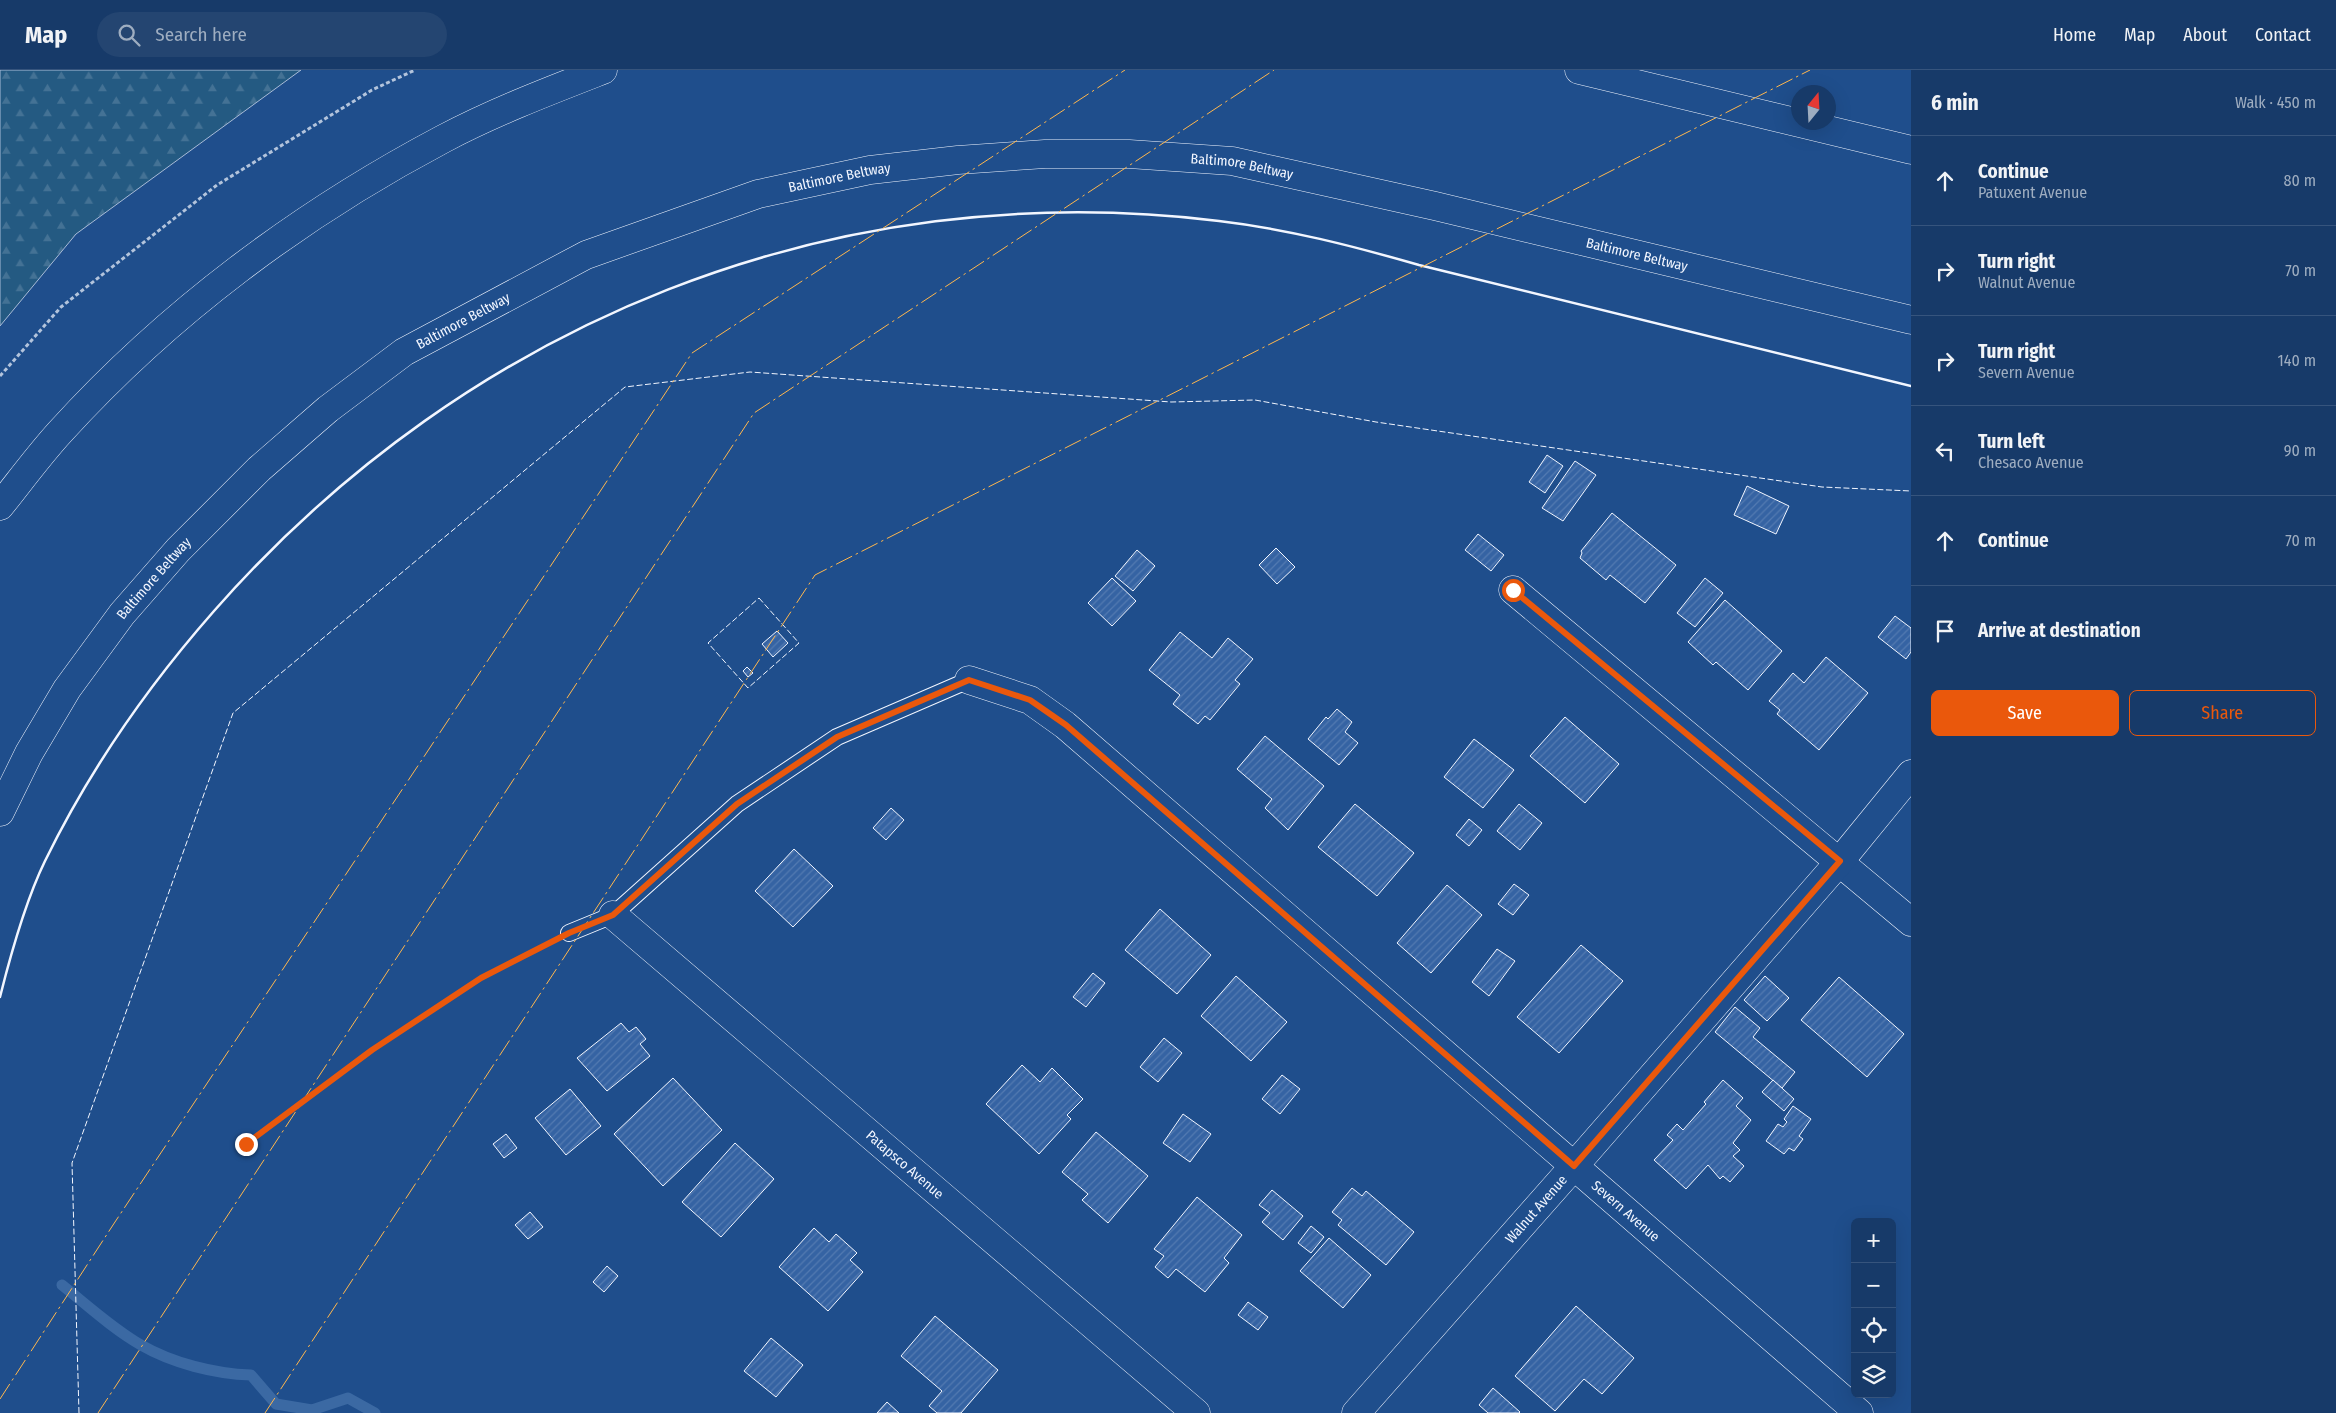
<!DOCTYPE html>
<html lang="en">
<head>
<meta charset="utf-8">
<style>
  :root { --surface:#173a69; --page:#244571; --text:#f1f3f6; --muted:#9eadc0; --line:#36547d; --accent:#ea580c }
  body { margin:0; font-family:"Fira Sans Condensed",sans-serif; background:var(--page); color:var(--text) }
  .controls { position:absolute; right:15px; bottom:15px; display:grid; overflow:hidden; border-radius:8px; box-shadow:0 5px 20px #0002 }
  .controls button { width:45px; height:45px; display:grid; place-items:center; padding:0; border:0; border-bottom:1px solid var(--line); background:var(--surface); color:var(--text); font:25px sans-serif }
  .compass { position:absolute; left:1791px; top:15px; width:45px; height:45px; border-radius:50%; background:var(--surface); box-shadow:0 5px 20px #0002; rotate:18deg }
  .stop { position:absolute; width:15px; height:15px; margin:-11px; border:4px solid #ea580c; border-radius:50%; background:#fff }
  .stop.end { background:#ea580c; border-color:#fff; box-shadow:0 1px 5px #0008 }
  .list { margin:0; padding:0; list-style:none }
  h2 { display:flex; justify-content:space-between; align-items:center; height:65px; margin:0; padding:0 20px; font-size:21px }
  h2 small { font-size:16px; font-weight:400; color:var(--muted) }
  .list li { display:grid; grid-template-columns:32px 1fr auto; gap:15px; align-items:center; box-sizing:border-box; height:90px; padding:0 20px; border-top:1px solid var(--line) }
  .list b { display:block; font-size:19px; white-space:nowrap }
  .list p { margin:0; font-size:16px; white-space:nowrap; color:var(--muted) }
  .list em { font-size:16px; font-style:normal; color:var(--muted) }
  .actions { display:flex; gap:10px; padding:15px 20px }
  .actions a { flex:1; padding:11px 0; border:1px solid var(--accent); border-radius:8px; text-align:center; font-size:18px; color:var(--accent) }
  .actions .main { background:var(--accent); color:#fff }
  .icon { flex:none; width:28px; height:28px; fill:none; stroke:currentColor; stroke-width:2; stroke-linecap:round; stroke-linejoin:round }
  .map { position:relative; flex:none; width:1911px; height:1343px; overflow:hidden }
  header { display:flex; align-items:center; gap:30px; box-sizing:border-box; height:70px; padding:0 25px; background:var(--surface); border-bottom:1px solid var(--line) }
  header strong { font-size:24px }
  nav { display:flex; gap:28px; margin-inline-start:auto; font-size:18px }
  .search { width:350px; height:45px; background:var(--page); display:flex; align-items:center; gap:12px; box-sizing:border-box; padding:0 18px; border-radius:28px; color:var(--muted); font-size:19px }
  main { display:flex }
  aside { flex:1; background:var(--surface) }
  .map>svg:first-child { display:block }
</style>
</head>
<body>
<header>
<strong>Map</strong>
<div class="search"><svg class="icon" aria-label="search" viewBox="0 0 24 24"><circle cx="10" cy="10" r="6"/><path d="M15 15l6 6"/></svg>Search here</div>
<nav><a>Home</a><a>Map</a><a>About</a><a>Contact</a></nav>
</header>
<main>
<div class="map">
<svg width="1911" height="1343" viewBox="0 0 1911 1343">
  <defs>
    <pattern id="forest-firs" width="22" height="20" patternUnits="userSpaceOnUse" patternTransform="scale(1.25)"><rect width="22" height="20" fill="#245a82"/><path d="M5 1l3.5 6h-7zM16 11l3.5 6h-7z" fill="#447295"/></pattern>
    <pattern id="building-hatch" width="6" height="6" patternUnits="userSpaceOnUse" patternTransform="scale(1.25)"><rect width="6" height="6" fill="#3563a3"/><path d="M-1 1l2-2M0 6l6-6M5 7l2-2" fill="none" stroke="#537ab1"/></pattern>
  </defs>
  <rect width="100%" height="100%" fill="#1f4e8c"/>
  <polygon fill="url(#forest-firs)" stroke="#a8bbd7" points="0,0 301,0 76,164 0,256"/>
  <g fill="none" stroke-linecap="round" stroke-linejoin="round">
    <path stroke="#3b69a3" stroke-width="11" d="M62,1215c25,20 51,44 79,60 31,18 74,29 110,30l25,29 36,6 36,-12 27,15"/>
  </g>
  <g fill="url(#building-hatch)" stroke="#f2f6ff">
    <polygon points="1547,385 1563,396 1545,423 1529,412"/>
    <polygon points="1575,391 1596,405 1563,451 1542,438"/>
    <polygon points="1747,416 1789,436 1776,464 1734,445"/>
    <polygon points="1612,443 1676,495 1645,533 1610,505 1606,510 1580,488 1582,483 1581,481"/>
    <polygon points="1478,464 1504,485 1491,501 1465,480"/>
    <polygon points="1276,478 1295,497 1277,514 1259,495"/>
    <polygon points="1137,480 1155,496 1133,521 1115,506"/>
    <polygon points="1112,508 1136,531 1112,556 1088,533"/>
    <polygon points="1705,508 1723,523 1695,557 1677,543"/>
    <polygon points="1725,530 1782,581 1748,620 1716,592 1713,595 1688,572"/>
    <polygon points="1895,546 1911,558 1911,582 1906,589 1878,567"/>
    <polygon points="777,561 788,573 773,587 762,574"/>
    <polygon points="1180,562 1212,588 1228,568 1253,589 1235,610 1240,614 1210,650 1205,646 1198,654 1173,634 1180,625 1149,600"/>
    <polygon points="1826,587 1868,623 1819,680 1777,644 1780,640 1769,631 1793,603 1804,613"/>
    <polygon points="747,597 753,603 748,607 743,601"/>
    <polygon points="1337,639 1352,652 1345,662 1358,673 1339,695 1308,669 1326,647 1328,649"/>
    <polygon points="1565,647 1619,694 1585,733 1530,686"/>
    <polygon points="1265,666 1324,716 1288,760 1265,738 1272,729 1237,699"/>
    <polygon points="1474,669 1514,700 1483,738 1444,707"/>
    <polygon points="1355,734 1414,783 1377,826 1318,777"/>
    <polygon points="1519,734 1542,753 1520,780 1497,761"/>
    <polygon points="891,738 904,750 886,770 873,758"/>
    <polygon points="1469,749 1482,760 1469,776 1456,765"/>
    <polygon points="794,779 833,816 793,857 755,821"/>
    <polygon points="1514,814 1529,825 1513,845 1498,834"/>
    <polygon points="1447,815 1482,845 1431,903 1397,873"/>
    <polygon points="1160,839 1211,885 1177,924 1125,880"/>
    <polygon points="1581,875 1623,911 1559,983 1517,947"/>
    <polygon points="1497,879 1515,891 1489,926 1472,912"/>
    <polygon points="1093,903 1105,913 1086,937 1073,927"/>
    <polygon points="1236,906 1287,952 1251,991 1201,946"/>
    <polygon points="1765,906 1789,928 1767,951 1744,930"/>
    <polygon points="1839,907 1904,964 1867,1007 1801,950"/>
    <polygon points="1735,937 1760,958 1753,967 1795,1002 1782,1018 1715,962"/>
    <polygon points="621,953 629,962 636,957 646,969 640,974 650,986 607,1021 577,988"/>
    <polygon points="1164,968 1182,983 1158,1012 1140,997"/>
    <polygon points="1022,995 1040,1012 1052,998 1083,1029 1067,1045 1071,1049 1039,1084 986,1034"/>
    <polygon points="1282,1005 1300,1019 1280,1044 1262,1029"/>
    <polygon points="673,1008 722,1060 663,1116 614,1064"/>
    <polygon points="1723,1010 1743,1028 1736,1036 1751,1050 1733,1073 1740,1080 1733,1086 1744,1096 1730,1112 1723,1106 1720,1109 1708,1095 1686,1119 1654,1090 1673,1070 1667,1065 1677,1054 1683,1060 1706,1034 1704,1032"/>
    <polygon points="1773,1010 1794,1029 1784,1041 1762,1022"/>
    <polygon points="570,1019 601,1056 566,1085 535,1048"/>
    <polygon points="1793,1036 1811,1049 1799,1066 1803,1069 1794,1081 1789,1078 1784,1084 1766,1071 1778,1054 1783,1057 1787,1052 1784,1049"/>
    <polygon points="1183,1044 1211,1064 1190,1092 1163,1073"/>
    <polygon points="1096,1062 1148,1106 1108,1153 1082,1130 1088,1124 1062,1102"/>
    <polygon points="506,1064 517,1078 504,1088 493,1074"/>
    <polygon points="735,1073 774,1109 721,1167 682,1132"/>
    <polygon points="1352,1118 1362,1126 1366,1121 1414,1162 1386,1195 1338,1155 1342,1150 1332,1142"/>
    <polygon points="1272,1120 1303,1146 1283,1170 1262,1152 1270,1143 1259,1135"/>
    <polygon points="1197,1127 1242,1165 1224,1188 1229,1193 1205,1222 1176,1199 1168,1208 1155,1197 1164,1186 1154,1179"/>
    <polygon points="530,1142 543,1157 528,1169 515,1155"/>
    <polygon points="1311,1156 1324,1167 1311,1183 1298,1173"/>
    <polygon points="814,1158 829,1172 836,1164 857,1183 850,1190 863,1202 828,1241 779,1197"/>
    <polygon points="1329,1168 1371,1205 1343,1238 1300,1201"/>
    <polygon points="607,1196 618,1206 604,1222 593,1212"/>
    <polygon points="1248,1232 1268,1247 1258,1260 1238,1245"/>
    <polygon points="1576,1236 1634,1288 1602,1324 1584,1309 1555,1341 1515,1306"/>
    <polygon points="935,1246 998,1300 961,1343 937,1343 929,1336 942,1321 901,1286"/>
    <polygon points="771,1268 803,1295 776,1327 744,1301"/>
    <polygon points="1493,1318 1520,1342 1519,1343 1488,1343 1479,1335"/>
    <polygon points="887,1332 899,1343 877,1343"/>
  </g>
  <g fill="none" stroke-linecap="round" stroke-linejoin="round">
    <defs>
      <polyline id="lane" points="569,863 613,845 737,734 837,667 969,610"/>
      <g id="street">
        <polyline points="1513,520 1911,852"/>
        <polyline points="969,610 1030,630 1065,655 1574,1096 1840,791 1911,704"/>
        <path id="s1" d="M613,845l583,498"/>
      </g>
      <g id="secondary">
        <path id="s2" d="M1356,1343l218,-247 285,247"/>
      </g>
      <g id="highway">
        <polyline points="1579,0 1911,80"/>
        <path d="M0,436c20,-25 39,-51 60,-74 108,-119 241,-218 383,-293 51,-27 106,-48 160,-69"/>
        <path id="s3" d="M0,742l29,-59 38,-64 55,-75 56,-64 81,-81 69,-60 76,-57 182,-97 172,-61 112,-24 88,-10 87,-6h84l103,7 203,45 476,114"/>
      </g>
    </defs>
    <use href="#lane" stroke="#f2f6ff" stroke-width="18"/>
    <use href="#street" stroke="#f2f6ff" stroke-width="29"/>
    <use href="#secondary" stroke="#f2f6ff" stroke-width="29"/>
    <use href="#highway" stroke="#f2f6ff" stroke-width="29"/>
    <g stroke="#b3c4dc" stroke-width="3" stroke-dasharray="4 2.5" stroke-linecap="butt">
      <polyline points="0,306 61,237 217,115 372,20 415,0"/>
      <polyline points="246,1074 372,980 481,908 545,875"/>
    </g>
    <use href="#lane" stroke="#1f4e8c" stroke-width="16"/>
    <use href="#street" stroke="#1f4e8c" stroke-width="28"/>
    <use href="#secondary" stroke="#1f4e8c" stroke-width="28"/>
    <use href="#highway" stroke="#1f4e8c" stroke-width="28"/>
    <g stroke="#f2f6ff" stroke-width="1" stroke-dasharray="6 2.5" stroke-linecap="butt">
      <polygon points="759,528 799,573 748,618 708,573"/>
      <polyline points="79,1343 72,1093 233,643 625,317 750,302 1171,332 1255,330 1376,352 1822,417 1911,421"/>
    </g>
    <path stroke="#f2f6ff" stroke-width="2.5" d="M0,927c11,-44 25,-95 45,-136 44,-90 103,-175 169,-250 255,-290 620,-437 1005,-390 68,8 134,25 200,44l492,121"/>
    <g stroke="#ffb74d" stroke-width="1" stroke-dasharray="18 4 2.5 4" stroke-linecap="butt">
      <polyline points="0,1329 113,1155 692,283 1125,0"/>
      <polyline points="98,1343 754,343 1274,0"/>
      <polyline points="265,1343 815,505 1810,0"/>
    </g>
  </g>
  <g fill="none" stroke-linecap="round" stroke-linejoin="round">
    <polyline stroke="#ea580c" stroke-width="6" points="246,1074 372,980 481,908 569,863 613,845 737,734 837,667 969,610 1030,630 1066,655 1574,1096 1840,791 1513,520"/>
  </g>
  <g text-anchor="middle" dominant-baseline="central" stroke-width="4" stroke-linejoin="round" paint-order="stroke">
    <g font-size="14" fill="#f2f6ff" stroke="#1f4e8c">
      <text stroke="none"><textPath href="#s3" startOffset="1496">Baltimore Beltway</textPath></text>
      <text stroke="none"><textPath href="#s3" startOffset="1091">Baltimore Beltway</textPath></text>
      <text stroke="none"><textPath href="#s3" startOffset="1901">Baltimore Beltway</textPath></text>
      <text stroke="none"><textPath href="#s3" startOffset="686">Baltimore Beltway</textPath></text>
      <text stroke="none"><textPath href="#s3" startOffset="281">Baltimore Beltway</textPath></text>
      <text stroke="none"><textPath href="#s1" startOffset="384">Patapsco Avenue</textPath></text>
      <text stroke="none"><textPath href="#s2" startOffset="272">Walnut Avenue</textPath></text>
      <text stroke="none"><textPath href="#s2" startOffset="398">Severn Avenue</textPath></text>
    </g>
  </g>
</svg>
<div class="controls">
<button>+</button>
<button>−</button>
<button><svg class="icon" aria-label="locate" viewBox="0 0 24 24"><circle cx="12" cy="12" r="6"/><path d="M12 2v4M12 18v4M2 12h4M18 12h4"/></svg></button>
<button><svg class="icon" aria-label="layers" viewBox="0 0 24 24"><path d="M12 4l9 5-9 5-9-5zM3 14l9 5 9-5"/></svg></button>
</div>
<svg class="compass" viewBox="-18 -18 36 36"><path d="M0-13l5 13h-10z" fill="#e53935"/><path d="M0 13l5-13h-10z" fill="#9eadc0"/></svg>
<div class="stop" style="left:1513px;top:520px"></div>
<div class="stop end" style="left:246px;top:1074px"></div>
</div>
<aside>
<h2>6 min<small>Walk · 450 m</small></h2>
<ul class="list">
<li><svg class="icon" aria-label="ahead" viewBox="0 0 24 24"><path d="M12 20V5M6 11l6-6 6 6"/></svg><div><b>Continue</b><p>Patuxent Avenue</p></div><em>80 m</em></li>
<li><svg class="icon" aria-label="right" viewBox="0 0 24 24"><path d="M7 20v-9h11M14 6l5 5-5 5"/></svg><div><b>Turn right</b><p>Walnut Avenue</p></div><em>70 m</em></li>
<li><svg class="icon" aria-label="right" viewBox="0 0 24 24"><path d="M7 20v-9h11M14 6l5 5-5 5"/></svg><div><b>Turn right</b><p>Severn Avenue</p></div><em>140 m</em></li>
<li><svg class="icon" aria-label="left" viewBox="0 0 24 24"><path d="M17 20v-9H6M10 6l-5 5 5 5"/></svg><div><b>Turn left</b><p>Chesaco Avenue</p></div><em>90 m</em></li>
<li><svg class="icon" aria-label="ahead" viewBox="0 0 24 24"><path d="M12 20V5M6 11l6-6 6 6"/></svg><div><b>Continue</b></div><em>70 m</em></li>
<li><svg class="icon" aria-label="arrive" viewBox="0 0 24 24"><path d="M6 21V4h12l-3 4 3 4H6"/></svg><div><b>Arrive at destination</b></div></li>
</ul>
<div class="actions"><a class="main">Save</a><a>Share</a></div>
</aside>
</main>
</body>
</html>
